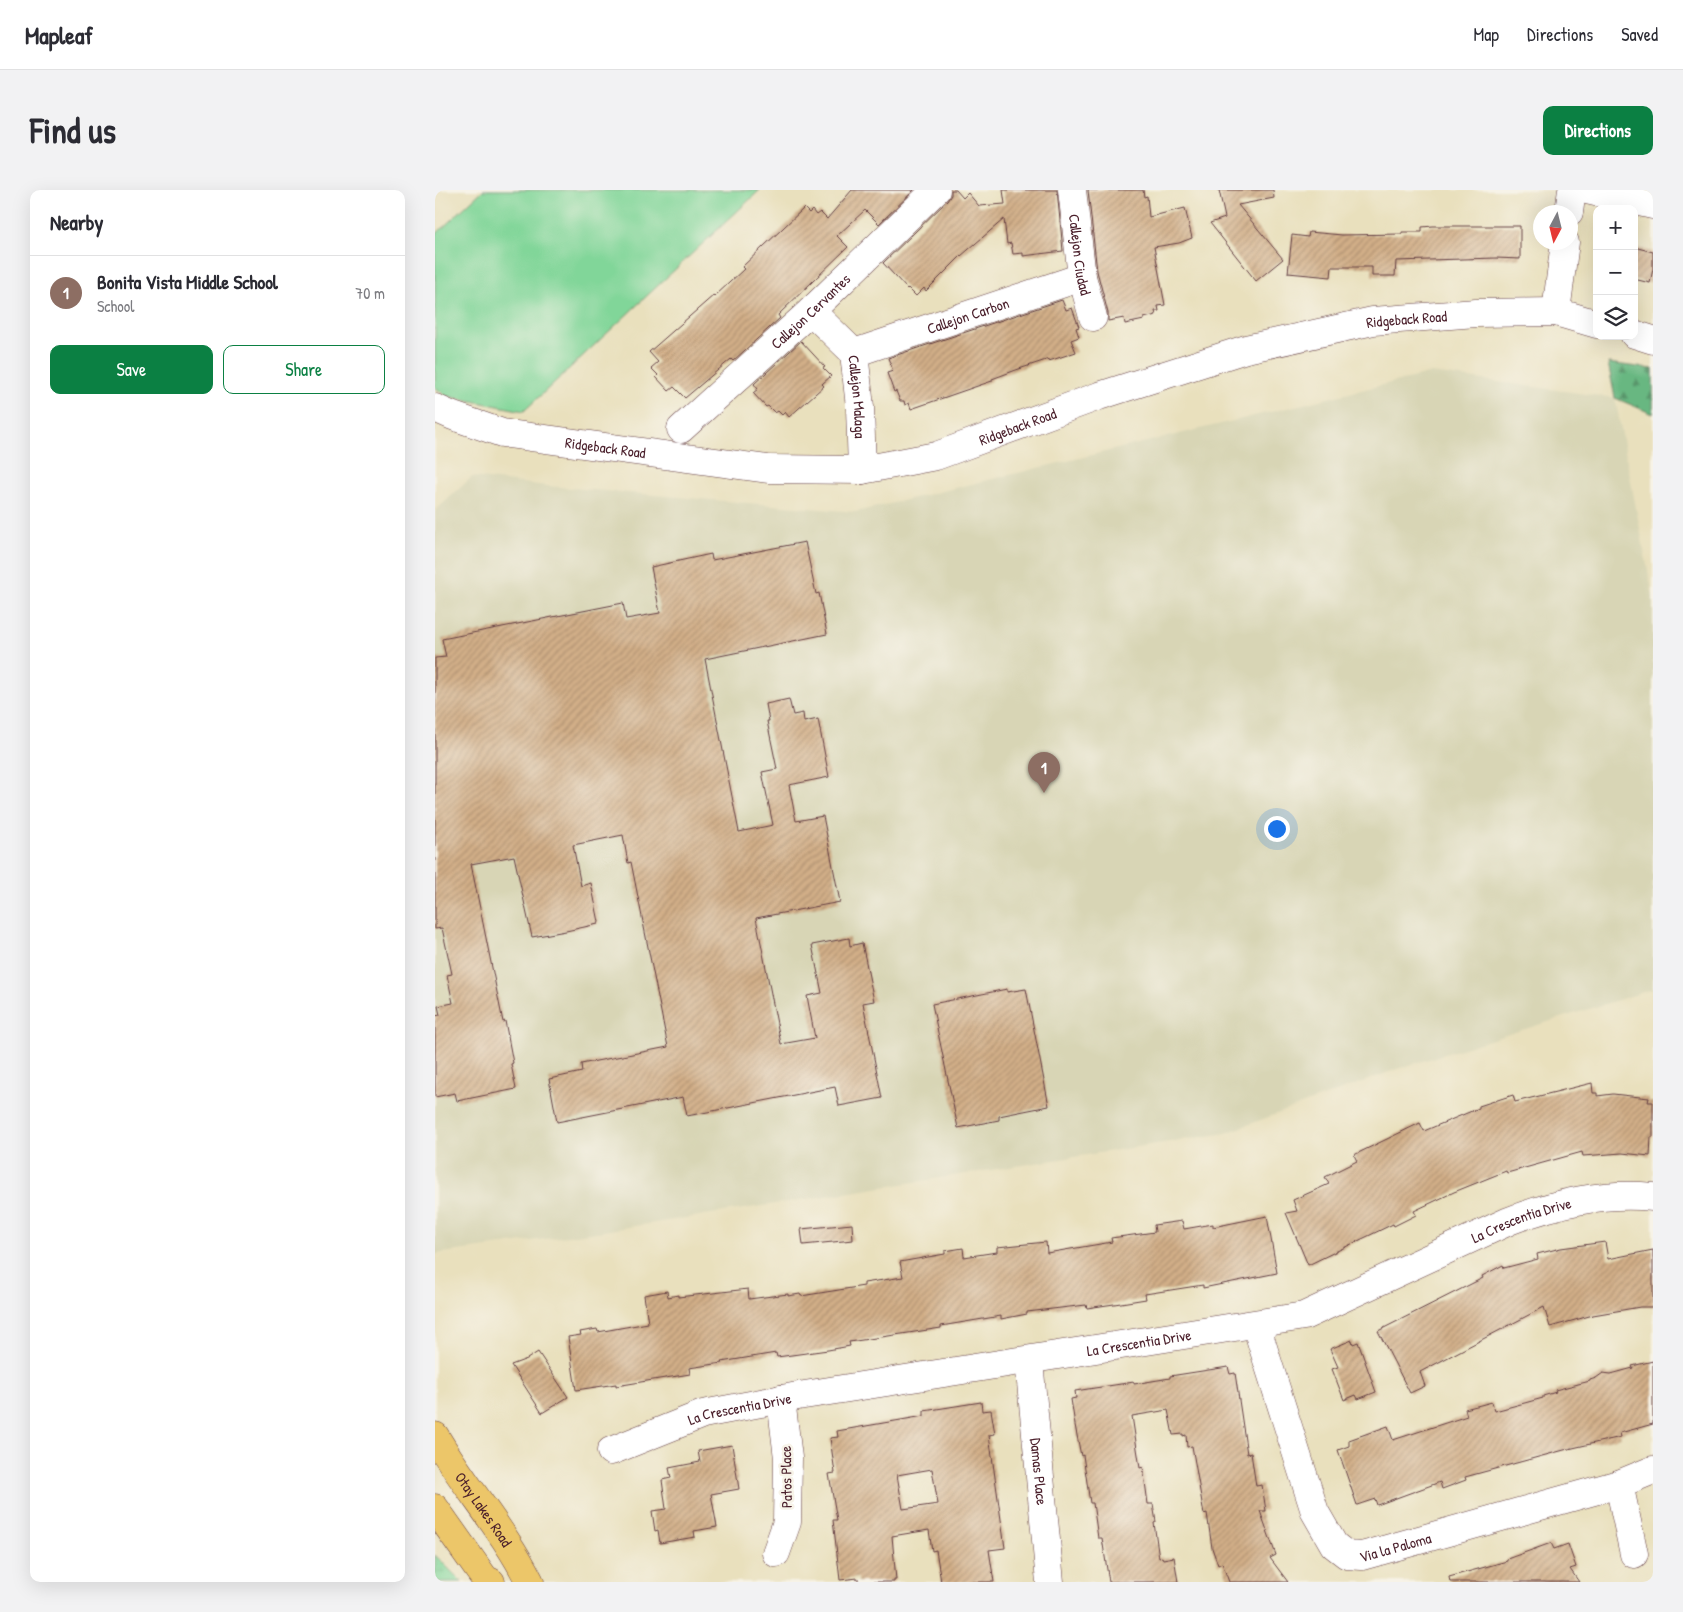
<!DOCTYPE html>
<html lang="en">
<head>
<meta charset="utf-8">
<style>
  :root { --surface:#fff; --page:#f2f2f3; --text:#2b2b33; --muted:#7c7c81; --line:#e1e1e2; --accent:#0b8043 }
  body { margin:0; font-family:"Patrick Hand",sans-serif; background:var(--page); color:var(--text) }
  .controls { position:absolute; right:15px; top:15px; display:grid; overflow:hidden; border-radius:10px; box-shadow:0 5px 20px #0002 }
  .controls button { width:45px; height:45px; display:grid; place-items:center; padding:0; border:0; border-bottom:1px solid var(--line); background:var(--surface); color:var(--text); font:25px sans-serif }
  .compass { position:absolute; left:1098px; top:15px; width:45px; height:45px; border-radius:50%; background:var(--surface); box-shadow:0 5px 20px #0002; rotate:187deg }
  .you { position:absolute; left:841px; top:638px; width:18px; height:18px; margin:-12px; border:4px solid #fff; border-radius:50%; background:#1a73e8; box-shadow:0 0 0 8px #1a73e833 }
  .badge { display:grid; place-items:center; width:32px; height:32px; border-radius:50%; background:var(--accent); color:#fff; font-size:16px; font-weight:700 }
  .pin { position:absolute; translate:-50% -41px; filter:drop-shadow(0 1px 2px #0008) }
  .pin::after { content:''; position:absolute; top:26px; width:18px; height:15px; background:inherit; clip-path:polygon(0 0,100% 0,50% 100%) }
  .list { margin:0; padding:0; list-style:none }
  h2 { display:flex; justify-content:space-between; align-items:center; height:65px; margin:0; padding:0 20px; font-size:21px }
  h2 small { font-size:16px; font-weight:400; color:var(--muted) }
  .list li { display:grid; grid-template-columns:32px 1fr auto; gap:15px; align-items:center; box-sizing:border-box; height:75px; padding:0 20px; border-top:1px solid var(--line) }
  .list b { display:block; font-size:19px; white-space:nowrap }
  .list p { margin:0; font-size:16px; white-space:nowrap; color:var(--muted) }
  .list em { font-size:16px; font-style:normal; color:var(--muted) }
  .actions { display:flex; gap:10px; padding:15px 20px }
  .actions a { flex:1; padding:11px 0; border:1px solid var(--accent); border-radius:10px; text-align:center; font-size:18px; color:var(--accent) }
  .actions .main { background:var(--accent); color:#fff }
  .icon { flex:none; width:28px; height:28px; fill:none; stroke:currentColor; stroke-width:2; stroke-linecap:round; stroke-linejoin:round }
  .map { position:relative; flex:none; width:1218px; height:1392px; overflow:hidden; border-radius:10px }
  header { display:flex; align-items:center; gap:30px; box-sizing:border-box; height:70px; padding:0 25px; background:var(--surface); border-bottom:1px solid var(--line) }
  header strong { font-size:24px }
  nav { display:flex; gap:28px; margin-inline-start:auto; font-size:18px }
  .intro { display:flex; align-items:center; justify-content:space-between; box-sizing:border-box; height:120px; padding:0 30px }
  h1 { margin:0; font-size:35px }
  .button { padding:12px 22px; border-radius:10px; background:var(--accent); color:#fff; font-size:18px; font-weight:700 }
  main { display:flex; gap:30px; padding:0 30px }
  aside { flex:1; background:var(--surface); border-radius:10px; box-shadow:0 5px 20px #0002 }
  .map>svg:first-child { display:block }
</style>
</head>
<body>
<header>
<strong>Mapleaf</strong>
<nav><a>Map</a><a>Directions</a><a>Saved</a></nav>
</header>
<div class="intro"><h1>Find us</h1><a class="button">Directions</a></div>
<main>
<aside>
<h2>Nearby<small></small></h2>
<ul class="list">
<li><span class="badge" style="background:#8d6e63">1</span><div><b>Bonita Vista Middle School</b><p>School</p></div><em>70 m</em></li>
</ul>
<div class="actions"><a class="main">Save</a><a>Share</a></div>
</aside>
<div class="map">
<svg width="1218" height="1392" viewBox="0 0 1218 1392">
  <defs>
    <pattern id="grass-tufts" width="24" height="20" patternUnits="userSpaceOnUse" patternTransform="scale(1.25)"><rect width="24" height="20" fill="#81d699"/><path d="M3 7l-1-3M5 7V3M7 7l1-3M15 17l-1-3M17 17v-4M19 17l1-3" fill="none" stroke="#71b784"/></pattern>
    <pattern id="forest-firs" width="22" height="20" patternUnits="userSpaceOnUse" patternTransform="scale(1.25)"><rect width="22" height="20" fill="#68b781"/><path d="M5 1l3.5 6h-7zM16 11l3.5 6h-7z" fill="#58946a"/></pattern>
    <pattern id="building-hatch" width="6" height="6" patternUnits="userSpaceOnUse" patternTransform="scale(1.25)"><rect width="6" height="6" fill="#d2af88"/><path d="M-1 1l2-2M0 6l6-6M5 7l2-2" fill="none" stroke="#ac8e6f"/></pattern>
  </defs>
  <rect width="100%" height="100%" fill="#f7f3e8"/>
  <filter id="ink" filterUnits="userSpaceOnUse"><feTurbulence type="fractalNoise" baseFrequency=".02" numOctaves="2"/><feDisplacementMap in="SourceGraphic" scale="10" xChannelSelector="R" yChannelSelector="G"/><feConvolveMatrix kernelMatrix="1 2 1 2 8 2 1 2 1" color-interpolation-filters="sRGB"/></filter>
  <filter id="wash" filterUnits="userSpaceOnUse"><feTurbulence type="fractalNoise" baseFrequency=".0096" numOctaves="4" result="noise"/><feDisplacementMap in="SourceGraphic" scale="20" xChannelSelector="R" yChannelSelector="G"/><feGaussianBlur stdDeviation="1.12" result="paint"/><feColorMatrix in="noise" values="0 0 0 0 0 0 0 0 0 0 0 0 0 0 0 0 0 1.4 0 .05"/><feComposite in="paint" operator="in"/></filter>
  <g filter="url(#wash)">
    <rect width="100%" height="100%" fill="#e9e0bd"/>
    <polygon fill="#d8d5b5" points="997,183 1180,208 1218,407 1218,799 965,878 791,943 162,1042 0,1064 0,321 37,287 112,296 421,322"/>
    <polygon fill="url(#grass-tufts)" stroke="#667a62" points="0,1365 27,1392 0,1392"/>
    <polygon fill="url(#forest-firs)" stroke="#596b56" points="1173,173 1218,179 1218,224 1180,208"/>
    <polygon fill="#81d699" stroke="#667a62" points="48,0 325,0 89,221 11,206 0,197 0,45"/>
    <g id="blocks">
      <g fill="url(#building-hatch)" fill-rule="evenodd">
        <polygon points="417,0 479,0 444,34 430,20 402,46 413,57 343,125 345,128 298,171 296,169 250,208 239,197 234,201 221,187 223,185 216,178 223,172 214,162 279,105 280,106 309,79 307,77 369,18 374,23 377,20 381,25 385,22 392,29"/>
        <polygon points="516,0 521,0 528,8 533,3 544,16 570,14 568,0 622,0 628,61 588,66 588,63 578,64 576,53 572,54 569,29 526,66 491,101 489,98 481,106 473,98 472,99 448,73 512,11 516,5"/>
        <polygon points="653,0 708,0 709,7 712,6 714,27 750,18 757,48 744,53 719,57 730,115 723,116 724,121 720,121 721,125 709,128 709,130 690,134 689,128 673,131 673,123 662,81"/>
        <polygon points="784,0 838,0 839,8 803,15 848,69 821,91 775,33 790,28"/>
        <polygon points="998,36 1085,36 1085,69 1061,68 961,71 960,86 937,86 937,77 897,77 896,87 853,83 857,45 873,47 874,42 907,45 967,44 967,42 987,42 987,37"/>
        <polygon points="1199,57 1218,62 1218,79 1215,93 1199,89"/>
        <polygon points="627,110 631,120 637,118 644,137 641,138 644,147 636,150 641,162 614,171 614,169 581,180 557,189 557,191 476,219 474,213 470,215 469,211 465,211 461,201 459,202 452,183 458,181 453,168"/>
        <polygon points="366,151 390,177 388,178 396,186 387,194 389,196 354,227 350,222 347,225 343,221 340,223 333,216 331,217 318,203 323,199 319,194"/>
        <polygon points="370,352 381,404 384,403 392,444 270,469 304,642 338,635 327,582 342,579 332,531 334,531 331,514 354,509 358,525 368,523 369,532 383,529 394,587 354,595 361,631 388,626 405,712 321,728 346,854 380,848 372,806 387,803 377,755 414,748 415,756 427,753 439,811 428,813 447,908 404,916 400,897 252,926 248,907 122,932 114,889 147,882 146,874 233,857 196,672 193,673 188,645 138,655 146,696 156,693 164,732 163,734 131,741 97,747 79,666 36,674 68,832 70,831 78,873 76,874 81,899 22,911 20,903 0,907 0,826 5,825 3,816 18,813 12,785 17,784 7,738 0,739 0,468 11,467 7,449 188,413 191,429 225,423 216,377 276,364 277,370"/>
        <polygon points="572,799 572,802 591,799 614,916 564,926 564,930 523,938 497,814"/>
        <polygon points="1157,893 1158,903 1162,903 1162,906 1178,904 1214,908 1213,912 1218,912 1218,947 1216,947 1215,966 1187,963 1148,966 1147,962 1072,983 1071,981 1019,1002 979,1021 981,1025 959,1036 958,1034 873,1075 851,1023 862,1021 858,1010 894,994 890,987 922,971 919,965 985,933 989,941 1044,918 1044,916 1078,905 1080,912"/>
        <polygon points="832,1026 842,1083 768,1098 768,1095 710,1104 711,1109 686,1113 652,1118 651,1115 592,1122 592,1124 566,1129 566,1126 506,1136 506,1138 414,1152 415,1156 393,1160 342,1167 341,1163 286,1172 287,1173 254,1178 255,1184 181,1196 181,1194 141,1200 133,1147 146,1145 145,1142 162,1139 163,1142 213,1133 209,1105 232,1101 233,1107 243,1105 243,1107 313,1099 314,1109 353,1104 353,1106 365,1104 366,1106 429,1096 429,1093 468,1087 465,1072 510,1064 510,1061 528,1058 529,1067 562,1062 562,1057 611,1052 612,1063 677,1052 676,1048 720,1042 719,1035 747,1031 749,1039 778,1034 778,1037"/>
        <polygon points="417,1034 418,1050 368,1055 366,1039"/>
        <polygon points="1170,1052 1173,1069 1218,1060 1218,1117 1205,1117 1158,1125 1115,1137 1109,1117 985,1182 990,1196 975,1203 943,1141 1048,1088 1047,1086 1068,1075 1069,1078 1103,1069 1102,1064 1126,1058"/>
        <polygon points="917,1150 918,1154 923,1152 941,1202 923,1209 921,1205 909,1210 897,1179 903,1177 895,1159"/>
        <polygon points="103,1162 133,1207 107,1223 76,1175 92,1169"/>
        <polygon points="1218,1171 1218,1234 1185,1243 1186,1247 1129,1260 1030,1287 1031,1290 1007,1299 1005,1292 942,1315 940,1309 922,1315 903,1260 914,1256 914,1250 953,1236 958,1250 1032,1226 1030,1219 1057,1212 1060,1221 1108,1208 1108,1206 1121,1202 1120,1200 1155,1191 1155,1190 1161,1188 1168,1183 1176,1184 1198,1178 1197,1176"/>
        <polygon points="793,1177 795,1184 800,1183 812,1264 816,1263 821,1296 827,1295 831,1321 825,1321 841,1365 835,1368 853,1392 794,1392 787,1373 783,1375 777,1358 772,1323 769,1324 757,1256 752,1257 751,1245 748,1246 748,1244 738,1245 733,1220 697,1226 705,1278 708,1277 713,1314 718,1314 721,1332 719,1333 724,1368 727,1367 728,1369 739,1367 743,1392 674,1392 667,1348 663,1348 658,1313 655,1313 648,1265 646,1266 640,1235 636,1209 641,1208 640,1201 699,1192 699,1194 735,1188 735,1186"/>
        <path d="M546,1212l1,9 9,-1 4,24 -6,1 16,113 -16,2 5,32h-53l-5,-32 -4,1 -3,-21 -37,6 4,44h-2v2h-36v-4l-18,2 -7,-60h4l-8,-46 6,-1 -5,-35 8,-1 -1,-6 87,-15v-5zM497,1279l6,35 -35,5 -6,-34z"/>
        <polygon points="297,1255 304,1299 276,1304 282,1337 259,1341 260,1347 225,1353 223,1340 220,1341 217,1321 231,1319 227,1290 236,1288 234,1278 265,1272 263,1261"/>
        <polygon points="1116,1353 1119,1359 1133,1354 1141,1377 1135,1379 1144,1392 1015,1392 1014,1387 1072,1371 1072,1369"/>
      </g>
    </g>
  </g>
  <g filter="url(#ink)">
    <use href="#blocks" fill-opacity="0" stroke="#623c41" stroke-width="1"/>
    <g fill="none" stroke-linecap="round" stroke-linejoin="round">
      <defs>
        <g id="minor">
          <path id="s1" d="M637,0l10,87 11,40"/>
          <polyline points="1152,0 1218,15"/>
          <polyline points="1134,22 1137,0"/>
          <path id="s2" d="M376,121l43,42 6,54 2,63"/>
          <polyline points="1121,122 1130,52"/>
          <polyline points="1199,144 1218,150"/>
          <path id="s3" d="M419,163l228,-76"/>
          <path id="s4" d="M0,218l18,8 49,17 266,36 94,1 74,-14 163,-60 147,-47 127,-28 103,-8 80,-1 41,12"/>
          <path id="s5" d="M246,239l130,-118 125,-121"/>
          <path id="s6" d="M821,1135l59,187 19,33 13,10 15,1 257,-72 34,-14"/>
          <path id="s7" d="M594,1171l21,221"/>
          <path id="s8" d="M176,1261l92,-37 95,-18 506,-80 205,-95c47,-18 94,-29 144,-24"/>
          <polyline points="1184,1294 1199,1364"/>
          <polyline points="341,1363 352,1332 353,1268 346,1209"/>
        </g>
        <g id="major">
          <path id="s9" d="M0,1246c29,50 69,94 95,146"/>
          <polyline points="0,1318 50,1389 56,1392"/>
        </g>
      </defs>
      <use href="#minor" stroke="#623c41" stroke-width="29"/>
      <use href="#major" stroke="#623c41" stroke-width="29"/>
      <use href="#minor" stroke="#fff" stroke-width="28"/>
      <use href="#major" stroke="#ecc669" stroke-width="28"/>
    </g>
  </g>
  <g text-anchor="middle" dominant-baseline="central" stroke-width="5" stroke-linejoin="round" paint-order="stroke">
    <g font-size="15" fill="#4a1f2b" stroke="#f7f3e8">
      <text stroke="none"><textPath href="#s1" startOffset="65">Callejon Ciudad</textPath></text>
      <text stroke="none"><textPath href="#s5" startOffset="175">Callejon Cervantes</textPath></text>
      <text stroke="none"><textPath href="#s3" startOffset="120">Callejon Carbon</textPath></text>
      <text stroke="none"><textPath href="#s4" startOffset="1001">Ridgeback Road</textPath></text>
      <text stroke="none"><textPath href="#s2" startOffset="104">Callejon Malaga</textPath></text>
      <text stroke="none"><textPath href="#s4" startOffset="596">Ridgeback Road</textPath></text>
      <text stroke="none"><textPath href="#s4" startOffset="176">Ridgeback Road</textPath></text>
      <text stroke="none"><textPath href="#s8" startOffset="946">La Crescentia Drive</textPath></text>
      <text stroke="none"><textPath href="#s8" startOffset="541">La Crescentia Drive</textPath></text>
      <text stroke="none"><textPath href="#s8" startOffset="136">La Crescentia Drive</textPath></text>
      <text stroke="none"><textPath href="#s7" startOffset="111">Damas Place</textPath></text>
      <text transform="translate(351 1287) rotate(-91)">Patos Place</text>
      <text stroke="none"><textPath href="#s9" startOffset="88">Otay Lakes Road</textPath></text>
      <text stroke="none"><textPath href="#s6" startOffset="300">Via la Paloma</textPath></text>
    </g>
  </g>
</svg>
<div class="controls">
<button>+</button>
<button>−</button>
<button><svg class="icon" aria-label="layers" viewBox="0 0 24 24"><path d="M12 4l9 5-9 5-9-5zM3 14l9 5 9-5"/></svg></button>
</div>
<svg class="compass" viewBox="-18 -18 36 36"><path d="M0-13l5 13h-10z" fill="#e53935"/><path d="M0 13l5-13h-10z" fill="#7c7c81"/></svg>
<div class="you"></div>
<div class="pin badge" style="left:609px;top:603px;background:#8d6e63">1</div>
</div>
</main>
</body>
</html>
